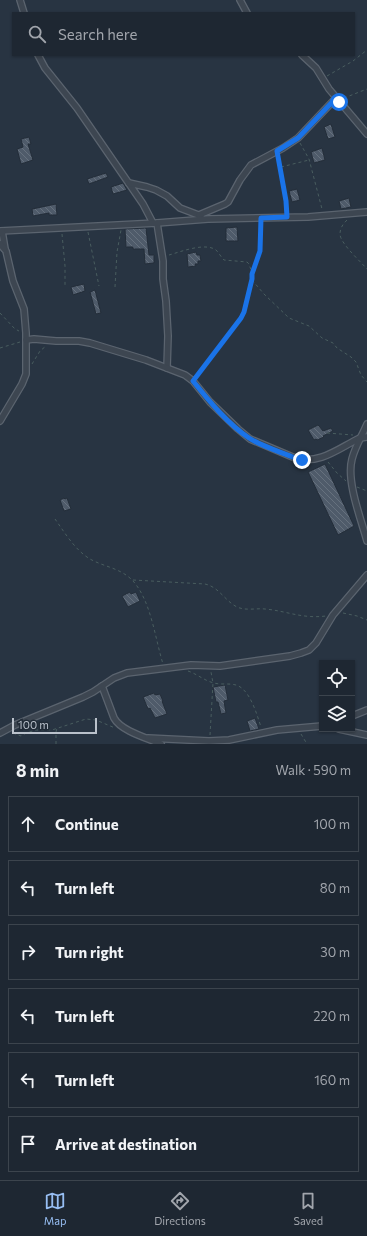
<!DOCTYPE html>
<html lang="en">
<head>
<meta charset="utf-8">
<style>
  :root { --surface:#1e2732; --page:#262f3a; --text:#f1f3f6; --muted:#a1a5ac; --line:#3c444d; --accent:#97bef3 }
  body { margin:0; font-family:Commissioner,sans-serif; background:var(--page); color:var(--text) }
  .controls { position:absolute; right:12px; bottom:12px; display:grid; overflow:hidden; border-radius:0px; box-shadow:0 1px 3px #0004 }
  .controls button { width:36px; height:36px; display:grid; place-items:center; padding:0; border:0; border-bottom:1px solid var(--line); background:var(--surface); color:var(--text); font:20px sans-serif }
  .scale { position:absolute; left:12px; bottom:10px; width:85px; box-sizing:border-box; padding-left:4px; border:2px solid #bac1cb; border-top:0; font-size:11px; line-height:14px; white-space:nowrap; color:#bac1cb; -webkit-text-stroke:3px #212b37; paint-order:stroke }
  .stop { position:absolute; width:12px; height:12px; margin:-9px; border:3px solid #1a73e8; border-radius:50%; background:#fff }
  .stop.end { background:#1a73e8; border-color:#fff; box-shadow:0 1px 4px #0008 }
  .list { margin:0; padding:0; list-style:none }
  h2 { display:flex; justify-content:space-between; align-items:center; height:52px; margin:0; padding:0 16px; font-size:17px }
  h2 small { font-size:13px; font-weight:400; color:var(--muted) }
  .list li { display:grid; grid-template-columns:26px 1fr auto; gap:12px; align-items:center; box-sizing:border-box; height:56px; margin:0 8px 8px; padding:0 8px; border:1px solid var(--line); border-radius:0px }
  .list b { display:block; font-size:15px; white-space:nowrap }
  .list em { font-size:13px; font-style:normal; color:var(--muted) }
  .icon { flex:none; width:22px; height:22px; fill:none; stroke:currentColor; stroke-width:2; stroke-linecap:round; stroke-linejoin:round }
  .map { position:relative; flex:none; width:367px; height:744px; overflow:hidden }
  .search { position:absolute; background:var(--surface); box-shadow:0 1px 3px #0004; left:12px; right:12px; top:12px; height:44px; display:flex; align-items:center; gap:10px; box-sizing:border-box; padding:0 14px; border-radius:0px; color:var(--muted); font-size:15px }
  .sheet { height:436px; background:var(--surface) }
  nav { display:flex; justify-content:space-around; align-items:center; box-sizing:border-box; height:56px; border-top:1px solid var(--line); background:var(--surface); font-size:11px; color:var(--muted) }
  nav a { display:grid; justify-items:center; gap:2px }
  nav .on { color:var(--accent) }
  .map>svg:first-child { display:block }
</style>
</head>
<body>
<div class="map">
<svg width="367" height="744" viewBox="0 0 367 744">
  <defs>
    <pattern id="building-back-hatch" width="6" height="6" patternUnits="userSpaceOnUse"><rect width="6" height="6" fill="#4f5b6a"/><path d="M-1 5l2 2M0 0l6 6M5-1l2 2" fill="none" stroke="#66717e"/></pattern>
  </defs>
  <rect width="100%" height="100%" fill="#283442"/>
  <g fill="url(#building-back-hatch)" stroke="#232d39">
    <polygon points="331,124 335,137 328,139 324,127"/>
    <polygon points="29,137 31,144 28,144 33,160 21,164 17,149 23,147 21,139"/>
    <polygon points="322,148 325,160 314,163 311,152"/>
    <polygon points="106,173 108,177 89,184 87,179"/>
    <polygon points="123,183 127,190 113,194 111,187"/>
    <polygon points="297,189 300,200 292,202 289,191"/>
    <polygon points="349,198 351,207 341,209 339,201"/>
    <polygon points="56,204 57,215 49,215 49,213 33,216 32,209"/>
    <polygon points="237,227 238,241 226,241 226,228"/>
    <polygon points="146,228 149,255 154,255 154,263 145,264 144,249 133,249 133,247 126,247 125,229"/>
    <polygon points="196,252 197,255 200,255 201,261 198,261 198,264 195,264 196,266 188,267 187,254"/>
    <polygon points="84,284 85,291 73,295 71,287"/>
    <polygon points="95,290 101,313 96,314 90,292"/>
    <polygon points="318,425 323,431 331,428 333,431 323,436 324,437 317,440 316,439 314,440 308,430"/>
    <polygon points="325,464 354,526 338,535 308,472"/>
    <polygon points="64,498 65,499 67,498 71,509 64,511 60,500"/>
    <polygon points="130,592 131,594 136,592 140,601 128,607 122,596"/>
    <polygon points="225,685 228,700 224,701 226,713 221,714 218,702 216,702 213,687"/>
    <polygon points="154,693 155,695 160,694 163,701 162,701 167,714 155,718 150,708 148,709 143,697"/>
    <polygon points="255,718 259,729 250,731 247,721"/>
  </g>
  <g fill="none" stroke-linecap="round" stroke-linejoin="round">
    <defs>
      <g id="street">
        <polyline points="20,0 24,13"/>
        <polyline points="240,0 247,13"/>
        <polyline points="38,55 45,68 77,108 143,204 153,223"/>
        <polyline points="302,55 316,68 329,89 367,134"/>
        <polyline points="129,183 147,187 156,190 167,196 180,208 201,216"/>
        <polyline points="199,215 225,204 228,202 240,180 251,165 283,148 298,138 336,98"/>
        <polyline points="157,223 163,261 163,279 166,301 168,336 167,368"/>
        <polyline points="0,231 157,223 208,219 308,217 367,212"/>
        <polyline points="2,231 5,249"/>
        <polyline points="0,244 6,251 13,281 24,309 26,333 26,374 22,384 0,421"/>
        <path d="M26,340l8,-1 22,2h23l11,2 56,17 39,15 8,6 17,21 28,27 12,10 45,19c25,7 44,-10 65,-20l7,-1"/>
        <path d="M367,424c-5,12 -12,23 -15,35 -6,22 9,60 15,82"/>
        <path d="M102,686l12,32c7,13 33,20 47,26"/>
        <polyline points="352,716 367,710"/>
        <polyline points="339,729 367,735"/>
        <polyline points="0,733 15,725 83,697 93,692 114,678 127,673 191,665 220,666 290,656 301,653 309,650 316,643 333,615 367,575"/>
        <polyline points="148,738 209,741 229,740 277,730 322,726"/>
      </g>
    </defs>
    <use href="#street" stroke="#5b646f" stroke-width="8"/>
    <g stroke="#495d5f" stroke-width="1" stroke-dasharray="3 3" stroke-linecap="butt">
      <polyline points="327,76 353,61 367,50"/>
      <polyline points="344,98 367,89"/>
      <polyline points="300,143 309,159 322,209"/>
      <polyline points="279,158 286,201 287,212"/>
      <polyline points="281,167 309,160"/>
      <path d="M347,220c-4,4 -7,8 -7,14 0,9 20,27 27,35"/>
      <polyline points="88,232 99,286"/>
      <polyline points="62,234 65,266 65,285"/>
      <path d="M169,255c11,-3 36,-13 47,-5 3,3 5,7 8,10l23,2 2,2 3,9"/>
      <polyline points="252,280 264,294 289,318 309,326 322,338 333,343 337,348 351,357 356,362 361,375 367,382"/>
      <polyline points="115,287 117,252 121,230"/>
      <polyline points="0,313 15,329 19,331"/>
      <polyline points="0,348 20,342"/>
      <polyline points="32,364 40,351 46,346"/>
      <polyline points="196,377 241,318 244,312 252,279 252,274 260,251 261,225"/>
      <polyline points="327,433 353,435"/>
      <polyline points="328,462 337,473 346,481"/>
      <polyline points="357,487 367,491"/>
      <path d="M55,519c10,14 20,31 35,40 14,8 31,9 43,22 18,20 22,57 30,83"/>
      <path d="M133,580l72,4c14,3 20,17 32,23 9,4 19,1 28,2 22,2 37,10 61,7"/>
      <polyline points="343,613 357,616 367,620"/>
      <path d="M188,671c9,3 17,10 26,12 7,2 15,0 22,2 14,4 21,30 25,42"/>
      <polyline points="13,733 21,736 26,733 36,730 52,730 86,719 96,720 115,728"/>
      <polyline points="301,734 307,744"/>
      <polyline points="210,735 213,683 211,672"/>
      <polyline points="56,744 56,732 57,728"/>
    </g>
    <use href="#street" stroke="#3d4651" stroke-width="5.5"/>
  </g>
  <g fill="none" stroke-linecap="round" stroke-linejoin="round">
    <path stroke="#1a73e8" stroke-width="5" d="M302,460l-7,-2c-14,-6 -34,-12 -46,-20 -21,-14 -40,-37 -56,-57l48,-63 3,-6 8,-33v-5l8,-23 1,-33 26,-1 -1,-16 -9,-50 21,-13 38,-40 3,4"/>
  </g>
</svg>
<div class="controls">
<button><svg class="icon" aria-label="locate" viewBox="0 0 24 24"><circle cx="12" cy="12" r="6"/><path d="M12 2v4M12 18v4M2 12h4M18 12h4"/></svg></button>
<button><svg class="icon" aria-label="layers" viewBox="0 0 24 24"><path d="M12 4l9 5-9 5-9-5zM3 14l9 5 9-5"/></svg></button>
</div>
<div class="scale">100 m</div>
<div class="stop" style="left:339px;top:102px"></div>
<div class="stop end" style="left:302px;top:460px"></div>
<div class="search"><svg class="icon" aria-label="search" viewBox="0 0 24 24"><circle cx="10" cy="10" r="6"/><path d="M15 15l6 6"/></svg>Search here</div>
</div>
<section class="sheet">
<h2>8 min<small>Walk · 590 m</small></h2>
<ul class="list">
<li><svg class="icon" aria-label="ahead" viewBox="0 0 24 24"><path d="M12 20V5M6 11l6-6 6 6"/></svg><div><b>Continue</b></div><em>100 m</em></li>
<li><svg class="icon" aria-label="left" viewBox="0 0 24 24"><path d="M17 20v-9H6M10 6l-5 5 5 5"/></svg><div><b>Turn left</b></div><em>80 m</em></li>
<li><svg class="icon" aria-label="right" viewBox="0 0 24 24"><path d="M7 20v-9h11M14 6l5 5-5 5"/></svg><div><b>Turn right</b></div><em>30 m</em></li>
<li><svg class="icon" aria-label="left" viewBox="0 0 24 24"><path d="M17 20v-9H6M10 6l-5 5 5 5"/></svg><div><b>Turn left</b></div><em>220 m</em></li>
<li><svg class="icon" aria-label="left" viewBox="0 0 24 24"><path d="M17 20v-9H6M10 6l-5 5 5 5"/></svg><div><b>Turn left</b></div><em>160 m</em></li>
<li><svg class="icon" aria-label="arrive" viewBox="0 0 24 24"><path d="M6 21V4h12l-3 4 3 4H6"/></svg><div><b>Arrive at destination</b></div></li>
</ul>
</section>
<nav>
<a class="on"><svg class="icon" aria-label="map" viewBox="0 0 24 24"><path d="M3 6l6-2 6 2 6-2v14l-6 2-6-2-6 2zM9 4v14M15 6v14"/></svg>Map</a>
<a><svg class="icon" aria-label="directions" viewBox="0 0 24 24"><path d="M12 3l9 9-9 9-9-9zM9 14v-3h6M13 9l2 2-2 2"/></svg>Directions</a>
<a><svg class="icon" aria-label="saved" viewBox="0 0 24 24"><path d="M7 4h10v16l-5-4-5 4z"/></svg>Saved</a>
</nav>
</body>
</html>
